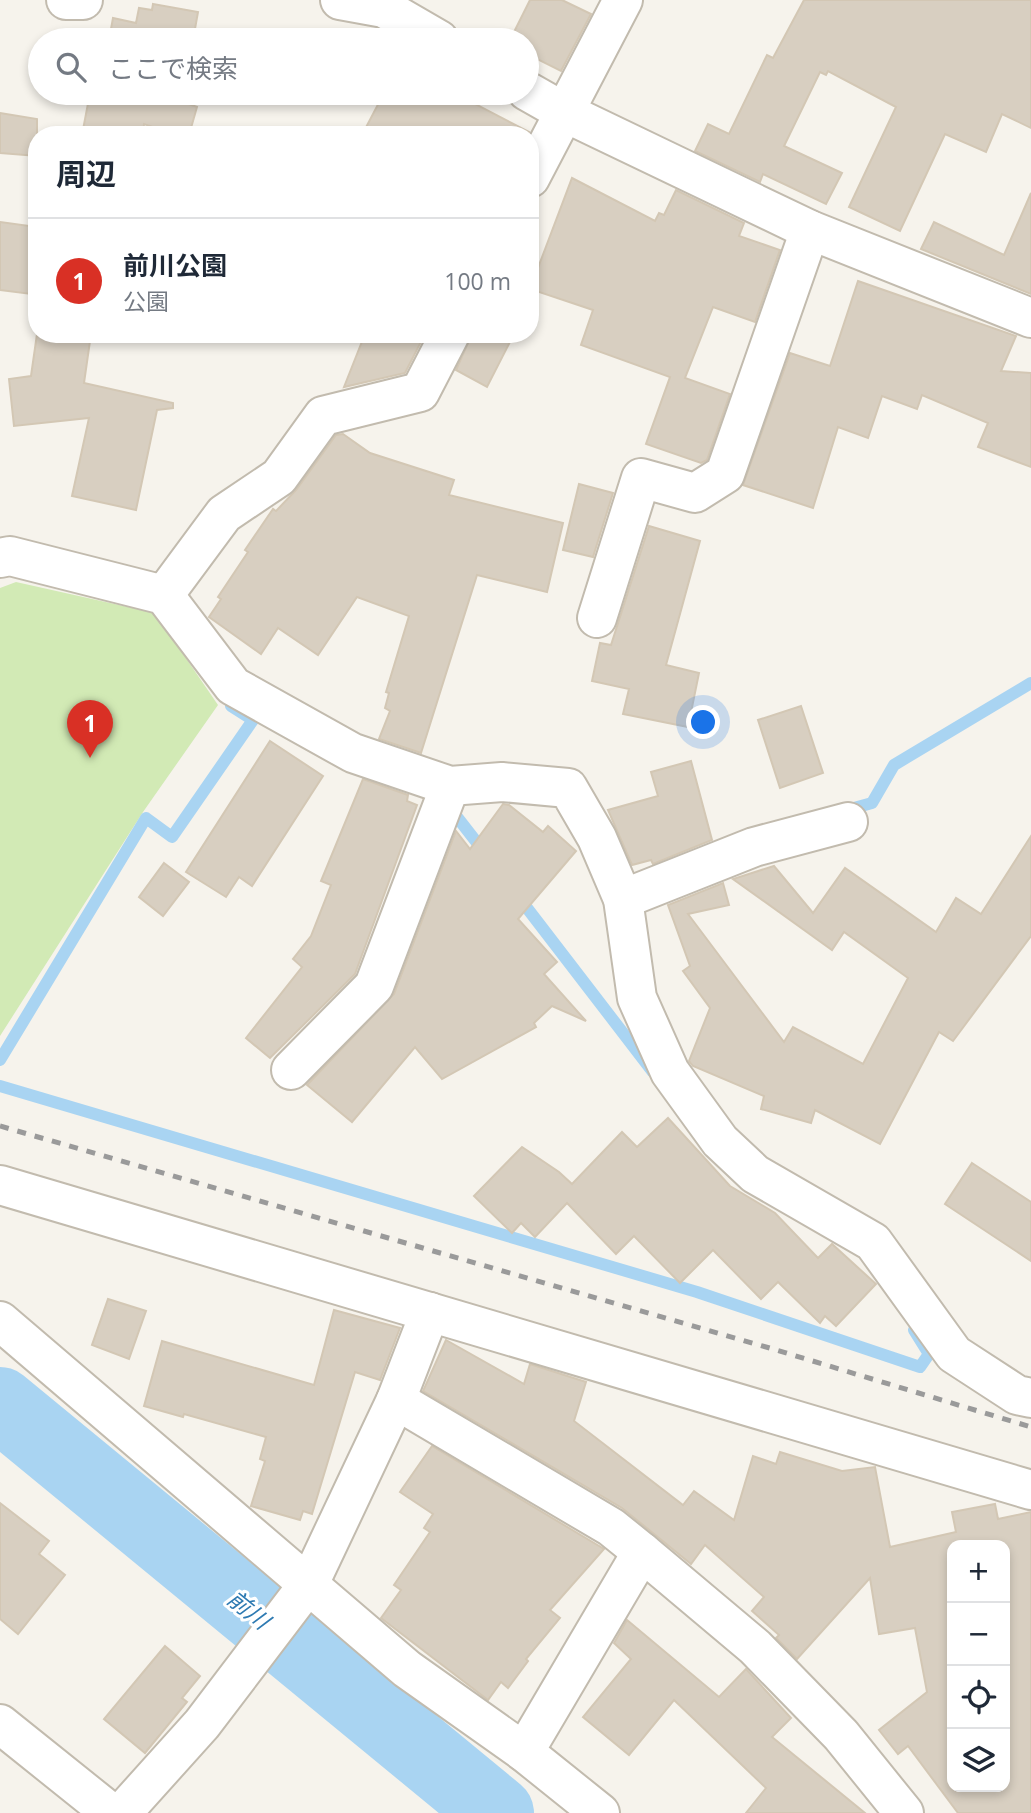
<!DOCTYPE html>
<html lang="ja">
<head>
<meta charset="utf-8">
<style>
  :root { --surface:#fff; --page:#f2f2f3; --text:#1f2937; --muted:#747a83; --line:#e0e1e3; --accent:#d93025 }
  body { margin:0; font-family:"Open Sans","Noto Sans JP",sans-serif; background:var(--page); color:var(--text) }
  .controls { position:absolute; right:21px; bottom:21px; display:grid; overflow:hidden; border-radius:14px; box-shadow:0 4px 10px #0003 }
  .controls button { width:63px; height:63px; display:grid; place-items:center; padding:0; border:0; border-bottom:2px solid var(--line); background:var(--surface); color:var(--text); font:35px sans-serif }
  .you { position:absolute; left:704px; top:723px; width:24px; height:24px; margin:-18px; border:5px solid #fff; border-radius:50%; background:#1a73e8; box-shadow:0 0 0 10px #1a73e833 }
  .badge { display:grid; place-items:center; width:46px; height:46px; border-radius:50%; background:var(--accent); color:#fff; font-size:23px; font-weight:700 }
  .pin { position:absolute; translate:-50% -58px; filter:drop-shadow(0 2px 4px #0008) }
  .pin::after { content:''; position:absolute; top:37px; width:24px; height:21px; background:inherit; clip-path:polygon(0 0,100% 0,50% 100%) }
  .list { margin:0; padding:0; list-style:none }
  h2 { display:flex; justify-content:space-between; align-items:center; height:91px; margin:0; padding:0 28px; font-size:30px }
  h2 small { font-size:23px; font-weight:400; color:var(--muted) }
  .list li { display:grid; grid-template-columns:46px 1fr auto; gap:21px; align-items:center; box-sizing:border-box; height:126px; padding:0 28px; border-top:2px solid var(--line) }
  .list b { display:block; font-size:26px; white-space:nowrap }
  .list p { margin:0; font-size:23px; white-space:nowrap; color:var(--muted) }
  .list em { font-size:23px; font-style:normal; color:var(--muted) }
  .icon { flex:none; width:38px; height:38px; fill:none; stroke:currentColor; stroke-width:2; stroke-linecap:round; stroke-linejoin:round }
  .map { position:relative; flex:none; width:1031px; height:1813px; overflow:hidden }
  .search { position:absolute; background:var(--surface); box-shadow:0 4px 10px #0003; left:28px; top:28px; width:511px; height:77px; display:flex; align-items:center; gap:18px; box-sizing:border-box; padding:0 24px; border-radius:38px; color:var(--muted); font-size:26px }
  .panel { position:absolute; background:var(--surface); box-shadow:0 4px 10px #0003; left:28px; top:126px; width:511px; height:217px; border-radius:28px }
  .map>svg:first-child { display:block }
</style>
</head>
<body>
<div class="map">
<svg width="1031" height="1813" viewBox="0 0 1031 1813">
  <rect width="100%" height="100%" fill="#f6f3ec"/>
  <polygon fill="#d2eab5" points="16,582 155,613 218,705 143,812 0,1036 0,588"/>
  <g fill="none" stroke-linecap="round" stroke-linejoin="round">
    <g stroke="#a9d4f2" stroke-width="12">
      <polyline points="843,811 872,803 894,765 1031,683"/>
      <polyline points="447,825 457,817 485,853"/>
      <polyline points="517,895 653,1072"/>
      <polyline points="0,1060 146,818 172,837 253,720 231,706"/>
      <polyline points="0,1086 697,1292 920,1367 929,1354 914,1330"/>
    </g>
    <polyline stroke="#a9d4f2" stroke-width="74" points="0,1404 497,1813"/>
  </g>
  <g fill="#d8cfc1" stroke="#d3c7b4" stroke-width="2" fill-rule="evenodd">
    <polygon points="530,0 562,0 591,14 561,71 527,54 527,40 510,40"/>
    <polygon points="804,0 1031,0 1031,128 1002,114 986,152 945,134 900,231 849,207 896,107 828,71 826,75 820,72 784,146 842,173 826,204 763,174 760,182 695,151 708,124 729,134 767,55 773,58"/>
    <polygon points="153,4 198,12 193,40 109,40 113,18 136,23 139,8 152,10"/>
    <polygon points="90,93 158,93 197,107 189,135 177,135 144,124 143,135 82,135"/>
    <polygon points="384,93 483,93 475,104 529,132 528,135 362,135"/>
    <polygon points="0,113 37,119 37,156 0,153"/>
    <polygon points="572,178 655,221 659,213 664,215 676,190 744,223 739,236 780,250 755,322 713,307 685,378 730,394 707,460 701,463 646,444 670,377 581,345 593,310 530,289"/>
    <polygon points="1031,193 1031,294 921,249 934,222 1004,255"/>
    <polygon points="0,222 37,227 31,294 0,290"/>
    <polygon points="858,281 1016,336 1001,371 1031,373 1031,467 978,447 988,423 922,395 917,409 882,396 868,438 838,427 813,508 743,485 790,353 830,366"/>
    <polygon points="37,334 91,334 84,383 173,403 173,408 157,410 136,510 72,496 89,418 14,426 9,379 31,376"/>
    <polygon points="365,334 425,334 405,373 344,387"/>
    <polygon points="472,334 514,334 487,387 456,370"/>
    <polygon points="343,434 370,453 454,480 449,495 563,523 547,592 477,575 421,753 379,739 390,711 385,708 389,693 386,692 409,616 357,597 318,655 278,628 261,654 209,617 221,599 218,597 248,552 245,550 273,509 276,511 296,490 336,435"/>
    <polygon points="579,484 613,493 593,557 563,550"/>
    <polygon points="649,526 700,541 666,665 699,673 688,727 623,714 629,689 592,681 600,643 611,645"/>
    <polygon points="801,706 823,773 780,788 758,720"/>
    <polygon points="270,741 323,776 252,886 239,877 226,897 186,872"/>
    <polygon points="691,761 712,840 653,864 651,860 632,865 608,810 658,796 651,772"/>
    <polygon points="363,779 408,795 407,801 417,805 355,974 270,1058 246,1038 302,967 293,959 311,936 331,885 321,881"/>
    <polygon points="503,804 509,805 543,832 548,826 576,851 518,919 557,962 544,974 586,1021 552,1006 534,1023 536,1027 442,1079 415,1047 352,1122 307,1085 394,994 456,831 470,849"/>
    <polygon points="1031,836 1031,936 953,1041 939,1032 880,1144 815,1110 811,1123 761,1109 764,1096 693,1066 689,1061 710,1008 683,971 690,966 668,905 723,883 729,905 688,914 784,1042 793,1027 863,1064 908,978 844,932 832,950 733,879 774,866 813,913 845,868 936,932 956,898 981,914"/>
    <polygon points="164,863 189,882 163,916 139,897"/>
    <polygon points="668,1118 730,1186 775,1213 818,1258 832,1244 876,1284 836,1326 825,1316 820,1323 778,1282 761,1299 713,1250 680,1283 634,1236 616,1254 567,1203 535,1237 521,1223 512,1233 474,1196 522,1147 559,1172 572,1184 622,1132 637,1147"/>
    <polygon points="972,1163 1031,1202 1031,1261 945,1204"/>
    <polygon points="108,1299 146,1311 129,1359 92,1345"/>
    <polygon points="334,1310 400,1328 380,1380 355,1372 312,1514 303,1511 300,1520 251,1506 265,1461 260,1459 266,1437 184,1414 183,1417 144,1406 162,1341 314,1385"/>
    <path d="M446,1340l78,44 6,-20 56,18 -12,39 109,84 11,-14 40,29 19,-64 23,8 4,-12 62,19 33,-4 15,80 66,-15 -4,-20 43,-8 3,15 33,-7v301h-73l-50,-67 -10,8 -19,-24 48,-38 -12,-64 -36,6 -9,-56 -73,81 -21,-21 3,-3 -27,-24 12,-14 -59,-52 -14,19 -69,-56 -199,-117zM952,1545h53v242h-53z"/>
    <polygon points="432,1446 604,1549 550,1610 560,1618 526,1659 528,1661 508,1688 501,1682 488,1700 381,1618 401,1590 394,1585 430,1532 424,1528 433,1514 400,1492"/>
    <polygon points="0,1503 49,1541 39,1554 65,1575 18,1634 0,1619"/>
    <polygon points="627,1620 719,1697 746,1669 791,1718 772,1737 865,1813 746,1813 766,1788 674,1700 629,1755 583,1717 631,1659 614,1643"/>
    <polygon points="165,1646 200,1676 182,1698 187,1702 145,1753 104,1719"/>
  </g>
  <g fill="none" stroke-linecap="round" stroke-linejoin="round">
    <defs>
      <g id="street">
        <polyline points="66,0 83,0"/>
        <polyline points="340,0 384,8 439,40"/>
        <polyline points="527,91 564,112 810,230 1031,318"/>
        <polyline points="530,178 623,0"/>
        <polyline points="0,558 10,556 164,595 233,686 353,753 450,786 502,782 568,788 597,838 623,899 637,998 670,1072 720,1141 755,1174 873,1242 954,1354 1017,1395 1031,1398"/>
        <polyline points="164,595 224,514 279,477 323,416 420,392 450,334"/>
        <polyline points="597,618 641,478 695,493 725,474 810,230"/>
        <polyline points="623,899 754,847 848,822"/>
        <polyline points="291,1070 374,986 450,786"/>
        <polyline points="0,1185 1031,1490"/>
        <polyline points="0,1321 407,1669 524,1752"/>
        <polyline points="396,1400 611,1527 642,1552"/>
        <polyline points="0,1724 111,1813"/>
        <polyline points="122,1813 202,1724 310,1582 396,1400 430,1312"/>
        <polyline points="600,1813 524,1752 642,1552 755,1647 841,1735 904,1813"/>
      </g>
    </defs>
    <use href="#street" stroke="#c2bbae" stroke-width="42"/>
    <use href="#street" stroke="#fff" stroke-width="38"/>
    <polyline stroke="#9a9a9a" stroke-width="5" stroke-dasharray="9 9" stroke-linecap="butt" points="0,1126 773,1349 1031,1427"/>
  </g>
  <g text-anchor="middle" dominant-baseline="central" stroke-width="6" stroke-linejoin="round" paint-order="stroke">
    <g font-size="23" font-style="italic" fill="#2e7ab2" stroke="#fff">
      <text transform="translate(249 1609) rotate(39)">前川</text>
    </g>
  </g>
</svg>
<div class="controls">
<button>+</button>
<button>−</button>
<button><svg class="icon" aria-label="locate" viewBox="0 0 24 24"><circle cx="12" cy="12" r="6"/><path d="M12 2v4M12 18v4M2 12h4M18 12h4"/></svg></button>
<button><svg class="icon" aria-label="layers" viewBox="0 0 24 24"><path d="M12 4l9 5-9 5-9-5zM3 14l9 5 9-5"/></svg></button>
</div>
<div class="you"></div>
<div class="pin badge" style="left:90px;top:758px">1</div>
<div class="search"><svg class="icon" aria-label="search" viewBox="0 0 24 24"><circle cx="10" cy="10" r="6"/><path d="M15 15l6 6"/></svg>ここで検索</div>
<section class="panel">
<h2>周辺<small></small></h2>
<ul class="list">
<li><span class="badge">1</span><div><b>前川公園</b><p>公園</p></div><em>100 m</em></li>
</ul>
</section>
</div>
</body>
</html>
